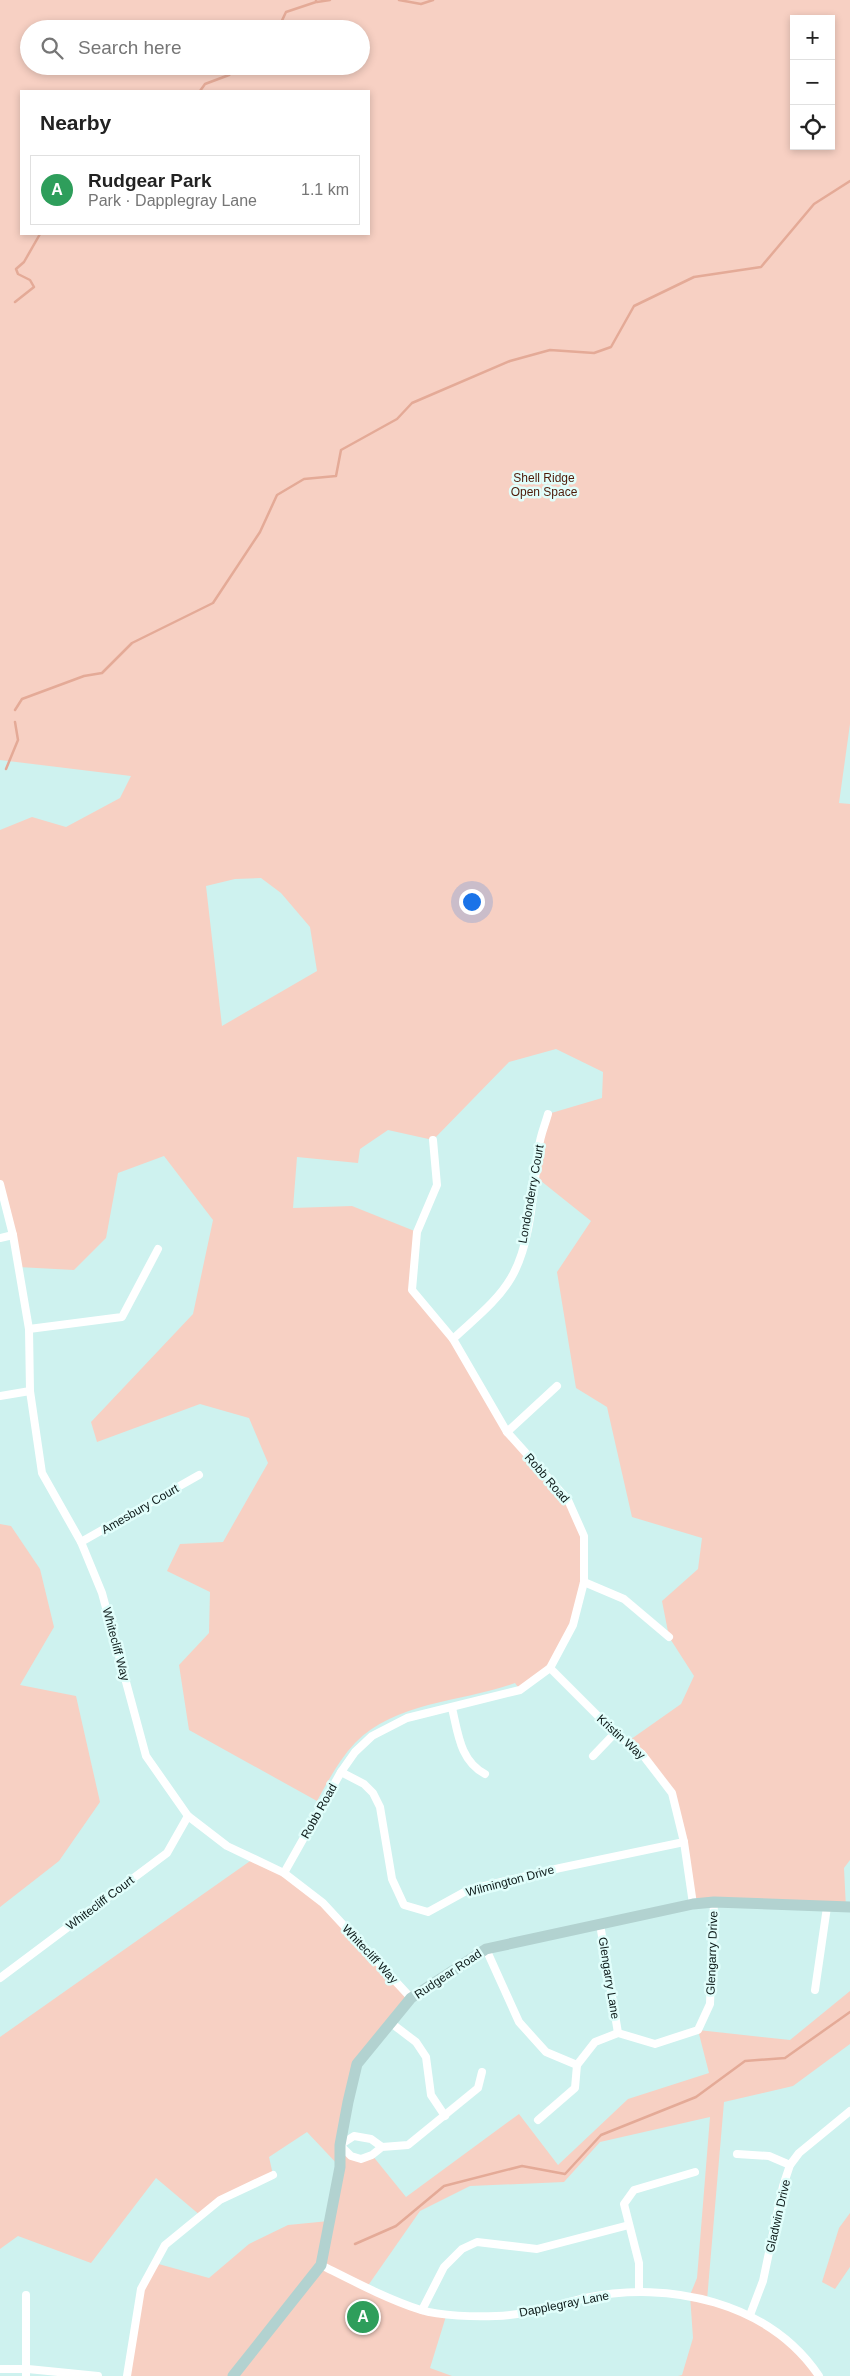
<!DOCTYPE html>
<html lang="en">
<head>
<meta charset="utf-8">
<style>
  :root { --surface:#fff; --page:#f2f2f2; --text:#222; --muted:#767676; --line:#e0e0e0; --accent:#d93025 }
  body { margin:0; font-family:Helvetica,sans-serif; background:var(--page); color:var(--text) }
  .controls { position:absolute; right:15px; top:15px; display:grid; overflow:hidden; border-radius:0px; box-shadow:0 2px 8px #0003 }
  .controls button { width:45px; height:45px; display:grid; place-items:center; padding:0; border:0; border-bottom:1px solid var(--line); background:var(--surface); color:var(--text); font:25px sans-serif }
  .you { position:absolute; left:471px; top:901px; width:18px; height:18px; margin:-12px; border:4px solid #fff; border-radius:50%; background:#1a73e8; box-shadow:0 0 0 8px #1a73e833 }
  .badge { display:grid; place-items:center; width:32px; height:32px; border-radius:50%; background:var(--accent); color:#fff; font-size:16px; font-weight:700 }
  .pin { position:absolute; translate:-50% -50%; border:2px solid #fff; box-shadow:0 1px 5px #0006 }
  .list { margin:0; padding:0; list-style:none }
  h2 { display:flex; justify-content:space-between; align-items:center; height:65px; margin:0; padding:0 20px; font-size:21px }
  h2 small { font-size:16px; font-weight:400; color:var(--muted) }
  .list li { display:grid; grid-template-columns:32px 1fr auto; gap:15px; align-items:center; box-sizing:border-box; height:70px; margin:0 10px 10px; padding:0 10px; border:1px solid var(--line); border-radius:0px }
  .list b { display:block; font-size:19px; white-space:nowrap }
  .list p { margin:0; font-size:16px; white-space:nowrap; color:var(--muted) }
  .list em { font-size:16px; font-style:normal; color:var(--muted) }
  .icon { flex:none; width:28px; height:28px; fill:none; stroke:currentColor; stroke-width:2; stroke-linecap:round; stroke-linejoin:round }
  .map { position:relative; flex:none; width:850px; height:2376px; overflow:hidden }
  .search { position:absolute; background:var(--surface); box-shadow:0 2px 8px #0003; left:20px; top:20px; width:350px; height:55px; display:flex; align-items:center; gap:12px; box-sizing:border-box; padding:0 18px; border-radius:28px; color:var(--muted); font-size:19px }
  .panel { position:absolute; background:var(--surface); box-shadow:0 2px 8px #0003; left:20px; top:90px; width:350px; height:145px; border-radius:0px }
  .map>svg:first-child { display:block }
</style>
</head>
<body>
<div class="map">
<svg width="850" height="2376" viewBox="0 0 850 2376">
  <rect width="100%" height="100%" fill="#cef2ef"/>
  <g fill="#f7d0c3" fill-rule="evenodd">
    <path d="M0,0h850v724l-11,79 11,1v1056l-6,8 2,40 -153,-4 -21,-110 -45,-52 54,-38 13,-28 -25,-39 -7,-36 36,-32 4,-31 -70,-21 -25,-110 -31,-19 -19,-116 34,-51 -55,-44 12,-63 54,-16 1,-26 -47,-23 -47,13 -76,78 -45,-10 -28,19 -2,14 -61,-6 -4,51 59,-2 65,26 -5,58 41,49 54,93 61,68 16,36v46l-11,43 -23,43 -30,22 -5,-7c-52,19 -119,18 -160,60 -16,17 -27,38 -38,58l-128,-71 -10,-65 30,-32 1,-41 -43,-21 13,-27 43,-2 45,-79 -19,-45 -49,-14 -103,38 -6,-20 102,-108 20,-94 -49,-64 -46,17 -12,65 -32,32 -56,-3 -18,-83v-354l32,-13 34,10 54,-29 11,-22 -131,-16zM794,19h37v127h-37zM29,29h332v37h-332zM21,91h348v143h-348zM261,878l20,15 29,34 7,44 -95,55 -16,-140 29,-7z"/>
    <polygon points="0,1524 11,1526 40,1569 54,1627 20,1685 76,1696 100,1802 59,1861 0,1907"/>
    <polygon points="253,1859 284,1873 323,1903 411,1998 357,2064 340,2145 351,2156 372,2155 406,2197 519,2114 558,2165 628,2099 709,2073 698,2030 790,2040 850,1991 850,2044 793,2086 724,2102 707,2300 750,2315 781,2336 816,2376 678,2376 682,2375 693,2338 690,2295 697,2278 710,2117 600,2142 564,2182 470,2186 420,2211 367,2287 422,2310 447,2313 430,2368 452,2376 127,2376 141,2289 155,2263 209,2278 249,2244 288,2225 329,2221 340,2167 307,2132 269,2157 273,2175 220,2200 201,2216 156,2178 91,2263 18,2236 0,2249 0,2037"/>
    <polygon points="850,2213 850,2267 835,2289 822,2282 839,2228"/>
  </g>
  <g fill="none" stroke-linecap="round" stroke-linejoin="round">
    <g stroke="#e4aa97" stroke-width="2.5">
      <polyline points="399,0 421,4 433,0"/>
      <polyline points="317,2 330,0"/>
      <polyline points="278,29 286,12 316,2 316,0"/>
      <polyline points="200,91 205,84 229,75 238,66"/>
      <polyline points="15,302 34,287 30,280 18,274 16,269 24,262 40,234"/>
      <polyline points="15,710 22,699 84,676 102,673 132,643 213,603 260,532 277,495 304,479 336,476 341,450 397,419 412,403 510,361 550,350 594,353 611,347 634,306 694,277 761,267 814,204 850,181"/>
      <polyline points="6,769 18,740 15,722"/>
      <polyline points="355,2244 396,2226 444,2186 522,2166 565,2174 601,2135 696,2097 745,2061 785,2058 850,2012"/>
    </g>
    <g stroke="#fff" stroke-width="8">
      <polyline points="0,1184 13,1235 29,1329 30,1391 42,1473 81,1542 102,1593 146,1756 188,1816 227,1846 284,1873 323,1903 411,1998"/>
      <polyline points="0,1238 13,1235"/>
      <polyline points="29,1329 122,1317 158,1249"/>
      <path d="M453,1339c20,-19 44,-37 58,-61 21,-35 22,-91 28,-131 1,-11 6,-22 9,-33"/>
      <polyline points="0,1396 30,1391"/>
      <polyline points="507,1432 557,1386"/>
      <polyline points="81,1542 199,1475"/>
      <polyline points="584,1582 624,1599 669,1637"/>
      <polyline points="550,1668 615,1733 642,1754 672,1793 684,1842 693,1904"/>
      <path d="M452,1708c6,25 8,53 33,66"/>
      <polyline points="593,1756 615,1733"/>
      <polyline points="341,1772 364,1784 373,1793 380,1807 392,1879 404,1905 428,1912 468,1890 560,1868 684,1842"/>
      <polyline points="284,1873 341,1772 355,1752 372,1736 407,1718 520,1690 550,1668 573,1625 584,1582 584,1536 568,1500 507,1432 453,1339 412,1290 417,1232 437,1185 433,1140"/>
      <polyline points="600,1924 618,2033"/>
      <polyline points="486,1949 519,2022 546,2052 577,2065"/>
      <polyline points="0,1978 167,1853 188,1816"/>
      <polyline points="815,1990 827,1907"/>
      <polyline points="391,2023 416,2042 426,2057 431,2095 445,2116"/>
      <polyline points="538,2120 575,2088 577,2065 595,2042 618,2033 655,2044 698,2030 710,2004 714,1902"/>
      <polyline points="382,2147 371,2139 354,2136 340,2145 351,2156 361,2159 372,2155 382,2147 408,2145 478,2088 482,2072"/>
      <polyline points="737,2154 769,2156 790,2165"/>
      <path d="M321,2265c32,16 66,34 100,45 19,6 55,7 75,6 31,-1 60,-11 89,-18 84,-18 184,4 234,78"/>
      <polyline points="639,2292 639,2263 624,2204 634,2190 695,2172"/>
      <polyline points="26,2295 26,2376"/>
      <polyline points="422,2310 444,2267 462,2249 477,2242 537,2249 629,2225"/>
      <polyline points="750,2315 763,2281 783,2186 790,2165 799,2153 850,2111"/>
      <polyline points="0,2369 28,2369 98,2376"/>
      <polyline points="127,2376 141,2289 165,2245 220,2200 273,2175"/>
    </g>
    <polyline stroke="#b2d2d0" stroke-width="11" points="233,2376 321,2265 340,2167 340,2145 348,2102 357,2064 411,1998 486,1949 693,1904 714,1902 850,1907"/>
  </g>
  <g text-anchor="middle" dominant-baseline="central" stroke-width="5" stroke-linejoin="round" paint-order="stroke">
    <g font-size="12" fill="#4f1b09" stroke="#e1fefb">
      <text x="544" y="478">Shell Ridge<tspan x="544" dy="14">Open Space</tspan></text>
    </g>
    <g font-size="12" fill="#0d1a19" stroke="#e1fefb">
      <text transform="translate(531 1194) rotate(-80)">Londonderry Court</text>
      <text transform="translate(547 1478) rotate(49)">Robb Road</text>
      <text transform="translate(140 1509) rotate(-30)">Amesbury Court</text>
      <text transform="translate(116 1644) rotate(75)">Whitecliff Way</text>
      <text transform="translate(621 1737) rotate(42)">Kristin Way</text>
      <text transform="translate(319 1811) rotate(-61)">Robb Road</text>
      <text transform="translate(510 1881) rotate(-15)">Wilmington Drive</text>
      <text transform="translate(100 1903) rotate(-37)">Whitecliff Court</text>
      <text transform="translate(712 1953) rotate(-88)">Glengarry Drive</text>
      <text transform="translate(370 1954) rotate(47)">Whitecliff Way</text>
      <text transform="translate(448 1974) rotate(-34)">Rudgear Road</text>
      <text transform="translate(609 1978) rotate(81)">Glengarry Lane</text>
      <text transform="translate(778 2216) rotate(-77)">Gladwin Drive</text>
      <text transform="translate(564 2304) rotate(-11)">Dapplegray Lane</text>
    </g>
  </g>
</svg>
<div class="controls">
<button>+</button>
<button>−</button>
<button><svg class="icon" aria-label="locate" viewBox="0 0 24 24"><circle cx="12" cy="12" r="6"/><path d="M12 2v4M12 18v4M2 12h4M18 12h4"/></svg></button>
</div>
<div class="you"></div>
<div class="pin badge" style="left:363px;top:2317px;background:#2e9e5b">A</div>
<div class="search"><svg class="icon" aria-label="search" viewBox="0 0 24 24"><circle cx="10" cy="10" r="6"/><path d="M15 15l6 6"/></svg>Search here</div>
<section class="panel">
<h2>Nearby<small></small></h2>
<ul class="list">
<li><span class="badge" style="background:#2e9e5b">A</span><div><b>Rudgear Park</b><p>Park · Dapplegray Lane</p></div><em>1.1 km</em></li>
</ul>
</section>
</div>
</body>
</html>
